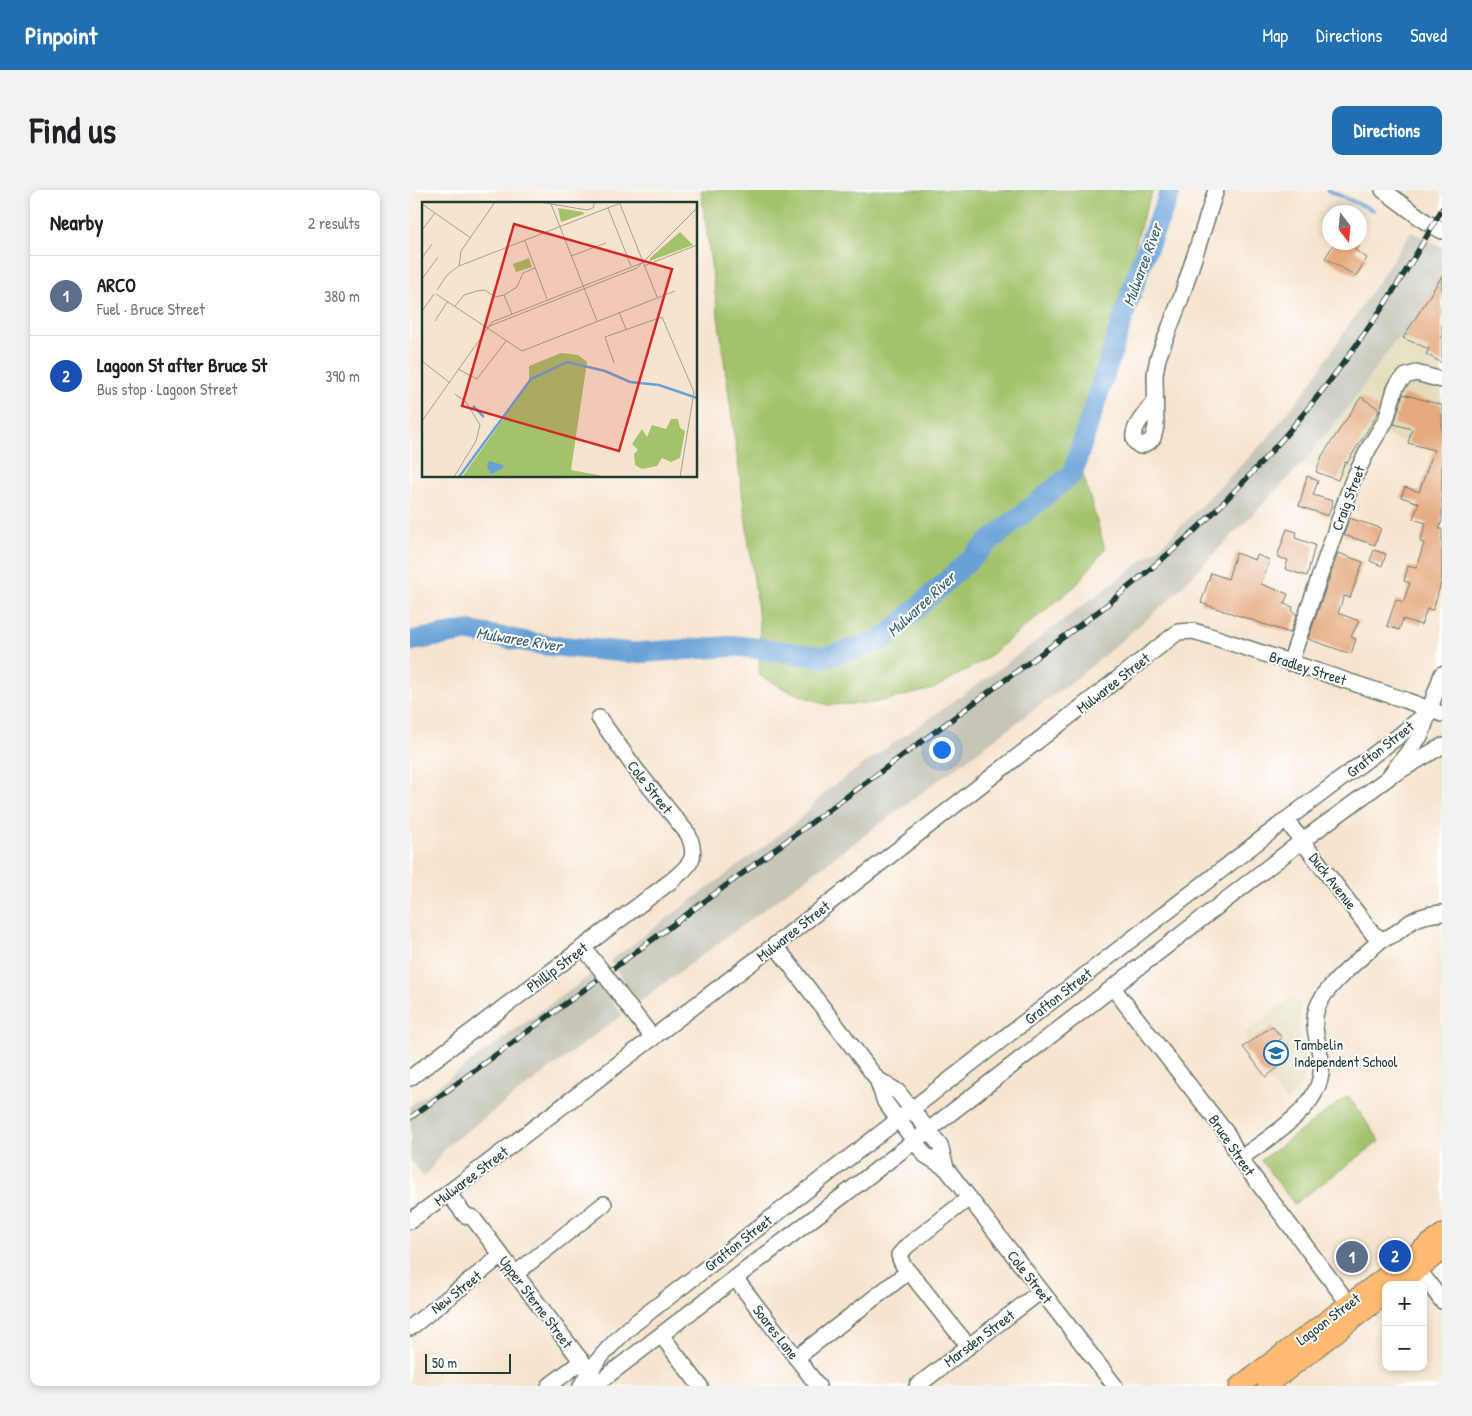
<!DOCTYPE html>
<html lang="en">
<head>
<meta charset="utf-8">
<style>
  :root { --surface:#fff; --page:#f2f2f2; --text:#202124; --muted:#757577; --line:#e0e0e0; --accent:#1f6fb2 }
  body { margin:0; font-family:"Patrick Hand",sans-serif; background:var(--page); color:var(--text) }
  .controls { position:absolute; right:15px; bottom:15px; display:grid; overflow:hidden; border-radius:10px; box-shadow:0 2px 8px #0003 }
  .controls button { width:45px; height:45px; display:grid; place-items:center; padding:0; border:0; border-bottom:1px solid var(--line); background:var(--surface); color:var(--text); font:25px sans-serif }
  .compass { position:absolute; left:912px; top:15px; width:45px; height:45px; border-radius:50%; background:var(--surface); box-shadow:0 2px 8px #0003; rotate:164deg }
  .scale { position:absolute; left:15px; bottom:12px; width:86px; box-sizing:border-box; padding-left:5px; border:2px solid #1f3d34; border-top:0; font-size:14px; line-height:18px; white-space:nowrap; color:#1f3d34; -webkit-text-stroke:4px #fff; paint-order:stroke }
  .you { position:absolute; left:531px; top:559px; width:18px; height:18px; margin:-12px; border:4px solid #fff; border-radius:50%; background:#1a73e8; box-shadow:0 0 0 8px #1a73e833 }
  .badge { display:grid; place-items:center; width:32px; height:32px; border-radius:50%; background:var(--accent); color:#fff; font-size:16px; font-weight:700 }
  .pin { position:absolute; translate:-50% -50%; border:2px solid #fff; box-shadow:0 1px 5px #0006 }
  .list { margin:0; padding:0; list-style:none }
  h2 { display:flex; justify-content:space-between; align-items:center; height:65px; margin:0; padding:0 20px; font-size:21px }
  h2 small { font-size:16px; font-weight:400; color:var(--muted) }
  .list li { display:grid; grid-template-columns:32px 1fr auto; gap:15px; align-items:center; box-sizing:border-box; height:80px; padding:0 20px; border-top:1px solid var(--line) }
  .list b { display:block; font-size:19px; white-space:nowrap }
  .list p { margin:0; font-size:16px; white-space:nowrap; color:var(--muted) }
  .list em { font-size:16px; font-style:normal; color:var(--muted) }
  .map { position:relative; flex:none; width:1032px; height:1196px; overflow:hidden; border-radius:10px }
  header { display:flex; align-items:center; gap:30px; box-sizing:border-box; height:70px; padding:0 25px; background:var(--accent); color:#fff }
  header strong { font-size:24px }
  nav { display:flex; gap:28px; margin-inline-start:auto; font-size:18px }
  .intro { display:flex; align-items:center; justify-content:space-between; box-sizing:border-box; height:120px; padding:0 30px }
  h1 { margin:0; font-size:35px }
  .button { padding:12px 22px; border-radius:10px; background:var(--accent); color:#fff; font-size:18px; font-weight:700 }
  main { display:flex; gap:30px; padding:0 30px }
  aside { flex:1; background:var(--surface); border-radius:10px; box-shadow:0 2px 8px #0003 }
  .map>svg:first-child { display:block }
</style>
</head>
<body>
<header>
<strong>Pinpoint</strong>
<nav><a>Map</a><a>Directions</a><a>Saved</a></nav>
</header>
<div class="intro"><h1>Find us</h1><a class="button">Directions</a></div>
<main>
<aside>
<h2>Nearby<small>2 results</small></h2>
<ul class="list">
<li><span class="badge" style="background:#5c6f8a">1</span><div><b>ARCO</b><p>Fuel · Bruce Street</p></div><em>380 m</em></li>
<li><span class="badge" style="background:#1a4fb4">2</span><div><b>Lagoon St after Bruce St</b><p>Bus stop · Lagoon Street</p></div><em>390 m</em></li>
</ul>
</aside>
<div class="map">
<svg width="1032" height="1196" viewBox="0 0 1032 1196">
  <rect width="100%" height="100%" fill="#fff"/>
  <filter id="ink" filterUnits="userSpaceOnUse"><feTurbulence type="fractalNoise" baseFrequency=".02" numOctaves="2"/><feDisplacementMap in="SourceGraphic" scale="10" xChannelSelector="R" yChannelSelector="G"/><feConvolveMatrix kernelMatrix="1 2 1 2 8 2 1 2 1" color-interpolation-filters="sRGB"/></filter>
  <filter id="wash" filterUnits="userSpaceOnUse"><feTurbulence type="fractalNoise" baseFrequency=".0096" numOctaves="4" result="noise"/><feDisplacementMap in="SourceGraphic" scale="20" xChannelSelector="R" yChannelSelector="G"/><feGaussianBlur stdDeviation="1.12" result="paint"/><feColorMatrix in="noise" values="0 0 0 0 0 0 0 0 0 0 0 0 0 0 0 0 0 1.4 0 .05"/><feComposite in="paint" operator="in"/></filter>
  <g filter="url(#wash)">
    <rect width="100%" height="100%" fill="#f7e4cf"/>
    <g fill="#e3dbba">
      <polygon points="1032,86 1032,265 968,243 942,292 890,276 943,211 987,148 993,148"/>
      <polygon points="879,808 891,814 889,838 895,868 895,881 891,894 886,904 876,912 833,857 837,854 836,843"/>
    </g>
    <g fill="#c6c5b8">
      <polygon points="1001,42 1032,57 1032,86 993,148 987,148 943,211 890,276 757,412 671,485 229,812 200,771 389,630 417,600 581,485 750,357 856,250 898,197"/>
      <polygon points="182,784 212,825 37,956 14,988 0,970 0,916"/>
    </g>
    <g fill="#a3c26a" stroke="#61804f">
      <polygon points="291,0 743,0 733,27 704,133 665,257 695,359 664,397 574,470 523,499 463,513 418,515 379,501 349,485 350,442 347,412"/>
      <polygon points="938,906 970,951 884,1014 851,970"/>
    </g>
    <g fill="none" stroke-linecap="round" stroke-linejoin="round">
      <polyline stroke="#68a1d7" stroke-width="4" points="917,0 963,20"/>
      <polyline stroke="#68a1d7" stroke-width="21" points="0,451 57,441 135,455 225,463 328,456 414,467 471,451 581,350 662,284 731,73 761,0"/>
    </g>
    <g id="blocks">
      <g fill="#e5aa80">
        <polygon points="925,52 950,52 945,60 957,68 946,86 915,68"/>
        <polygon points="1032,86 1032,173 1016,164 1019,159 993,148"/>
        <polygon points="993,204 1032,215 1032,331 1029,339 1032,339 1032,390 1023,420 1017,419 1011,435 993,429 989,440 977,436 986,409 993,412 1000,393 994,391 998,376 1006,378 1014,353 1010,352 1016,333 1003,329 1009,313 991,307 995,297 1009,302 1024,260 998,253 1002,239 984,234"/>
        <polygon points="951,207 969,219 968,223 937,273 935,272 928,290 906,282 912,266"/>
        <polygon points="897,286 908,291 903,305 923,311 918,326 889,316"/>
        <polygon points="939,328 971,338 965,355 934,345"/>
        <polygon points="877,339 887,342 885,348 905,355 897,386 875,379 878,370 867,367"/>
        <polygon points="964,360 976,364 972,376 960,371"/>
        <polygon points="826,363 845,370 847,365 860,370 851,394 878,404 874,414 883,417 882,422 887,424 880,443 791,413 801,383 818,389"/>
        <polygon points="928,363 953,372 940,408 934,406 928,423 949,431 941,447 946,449 941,464 898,449"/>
        <polygon points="862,836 872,848 861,856 868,866 865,869 870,876 856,887 833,857"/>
      </g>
    </g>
  </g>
  <g filter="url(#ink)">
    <use href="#blocks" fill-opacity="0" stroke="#6b776a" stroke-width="1"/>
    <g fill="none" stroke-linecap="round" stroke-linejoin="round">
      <defs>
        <g id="minor">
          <polyline points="973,0 1016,32 1032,41"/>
          <path d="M745,210c-7,11 -33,36 -15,46l9,-4 4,-4 3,-11 -1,-53 3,-16 23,-60 35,-108"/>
          <polyline points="880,473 942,292 959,258 976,230 985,199 989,192 996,186 1006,183 1032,190"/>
          <polyline points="986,583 1032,556"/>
          <polyline points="876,630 960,740 963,744 972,749"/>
          <polyline points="365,755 467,889 488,902 530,955 536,978"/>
          <polyline points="173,757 192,781"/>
          <polyline points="703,798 818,945 830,969 939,1114"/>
          <polyline points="222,821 243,848"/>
          <path d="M0,888l261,-197c19,-16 28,-22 17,-47l-51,-63 -38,-53"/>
          <polyline points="467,889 475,912 515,965 536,978 705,1196"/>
          <path d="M830,969c31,-24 87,-53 81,-98 -2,-18 -10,-36 -4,-53 8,-23 47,-52 65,-69 13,-2 21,-13 32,-19 9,-5 18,-6 28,-7"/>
          <polyline points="38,1003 55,1025 63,1028 185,1189"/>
          <polyline points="0,1031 42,1000 365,755 768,442 783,441 797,445 995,510 1032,524"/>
          <polyline points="1008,1079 1032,1111"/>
          <polyline points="105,1084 194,1014"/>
          <polyline points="325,1088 408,1196"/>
          <polyline points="0,1138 91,1066"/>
          <polyline points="251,1145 290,1196"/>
          <path d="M559,1156c-18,-20 -33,-41 -50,-62 -7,-10 -18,-17 -20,-29l8,-9 62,-48"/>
          <polyline points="386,1168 498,1082"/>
          <polyline points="139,1196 172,1171"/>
          <path d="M171,1196c13,-25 33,-45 54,-63l651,-503 114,-85 29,-24"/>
          <polyline points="184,1196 511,946 892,651 978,588 1011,545 1032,484"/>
          <polyline points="507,1196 631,1101"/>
        </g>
        <g id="major">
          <polyline points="988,1095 1032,1061"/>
          <polyline points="829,1196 1032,1044"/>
          <polyline points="857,1196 976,1104"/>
        </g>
      </defs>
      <use href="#minor" stroke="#6b776a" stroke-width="18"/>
      <use href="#major" stroke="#6b776a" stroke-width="21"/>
      <use href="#minor" stroke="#fff" stroke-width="15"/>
      <use href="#major" stroke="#febb71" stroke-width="19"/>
      <defs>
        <path id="rail" d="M0,928l693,-510c35,-29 71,-57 104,-89 93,-91 172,-195 235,-310"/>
      </defs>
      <use href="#rail" stroke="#1f3d34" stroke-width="5.5"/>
      <use href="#rail" stroke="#fff" stroke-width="4" stroke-dasharray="11" stroke-linecap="butt"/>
      <defs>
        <polyline id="minor-bridge" points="192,781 222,821"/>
      </defs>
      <use href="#minor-bridge" stroke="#6b776a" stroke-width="18" stroke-linecap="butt"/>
      <use href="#minor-bridge" stroke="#fff" stroke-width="15"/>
    </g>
  </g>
  <defs>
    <symbol id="school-ring" viewBox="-11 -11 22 22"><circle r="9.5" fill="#fff" stroke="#1f6fb2" stroke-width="1.5"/><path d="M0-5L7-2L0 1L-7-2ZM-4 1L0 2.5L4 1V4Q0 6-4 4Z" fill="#1f6fb2"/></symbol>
  </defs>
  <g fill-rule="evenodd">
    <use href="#school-ring" x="852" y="849" width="28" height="28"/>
  </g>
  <g text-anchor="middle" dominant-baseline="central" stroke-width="4" stroke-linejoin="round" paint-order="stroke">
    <g font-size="15" fill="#1f3d34" stroke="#fff">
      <text transform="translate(938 308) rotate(-69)">Craig Street</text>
      <text transform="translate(898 478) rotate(18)">Bradley Street</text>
      <text transform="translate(703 493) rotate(-38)">Mulwaree Street</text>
      <text transform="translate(970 559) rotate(-38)">Grafton Street</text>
      <text transform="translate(240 597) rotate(52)">Cole Street</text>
      <text transform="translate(923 691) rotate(52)">Duck Avenue</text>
      <text transform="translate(383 741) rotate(-38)">Mulwaree Street</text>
      <text transform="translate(147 777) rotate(-37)">Phillip Street</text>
      <text transform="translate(648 806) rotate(-38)">Grafton Street</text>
      <text transform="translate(822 955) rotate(56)">Bruce Street</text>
      <text transform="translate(61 986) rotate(-37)">Mulwaree Street</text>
      <text transform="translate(328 1053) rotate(-38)">Grafton Street</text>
      <text transform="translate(620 1087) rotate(52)">Cole Street</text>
      <text transform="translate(46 1102) rotate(-38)">New Street</text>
      <text transform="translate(126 1112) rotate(53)">Upper Sterne Street</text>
      <text transform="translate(918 1129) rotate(-37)">Lagoon Street</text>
      <text transform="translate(366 1142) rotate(52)">Soares Lane</text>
      <text transform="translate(569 1148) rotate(-37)">Marsden Street</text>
    </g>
    <g font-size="15" fill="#1f3d34" stroke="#fff" text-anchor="start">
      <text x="884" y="854">Tambelin<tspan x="884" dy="17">Independent School</tspan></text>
    </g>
    <g font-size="16" font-style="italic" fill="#39606d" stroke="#fff">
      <text transform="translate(732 75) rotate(-70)">Mulwaree River</text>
      <text transform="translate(511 414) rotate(-43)">Mulwaree River</text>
      <text transform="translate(109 449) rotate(9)">Mulwaree River</text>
    </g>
  </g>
  <g transform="translate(12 12)">
    <rect width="275" height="275" fill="#f7e4cf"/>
    <path d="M136,6l25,4 1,2 -23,8zM258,30l13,13 -43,16v-3zM107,56l3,9 -16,5 -3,-8zM139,151l17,2 9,7 -16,108 37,7h-146l67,-94v-17zM249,217h7l2,9 5,3 -5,27 -9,4 -9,-4 -5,8 -15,3 -7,-4 -1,-11 4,-4 -6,-6 10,-15 5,8 5,-12 14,4z" fill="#a3c26a"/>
    <path d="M67,259l14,4v3l-12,6 -4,-7z" fill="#68a1d7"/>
    <path fill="none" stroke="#68a1d7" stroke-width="2.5" d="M51,204l11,11M37,275l72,-98 36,-17 38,9 25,11 29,3 38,13"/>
    <path fill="none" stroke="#a1a191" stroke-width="1" d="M117,0l48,8 6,-2 2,-6M0,2l49,34M129,2l46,117M198,2l37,93M186,6l23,58M0,28l13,-17M103,39l22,58M149,54l35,-13M0,56l10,-14M37,64l2,-15 34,-49M222,64l53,-21M0,77l16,-22M15,88l10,-15 12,-9 164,-64M14,92l86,57 153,-60M82,93l8,19M33,104l9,-11 13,-4 8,-1 10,7 9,-2 13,-8 6,-14 12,-5M0,109l12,-17M197,110l7,17M13,119l13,-20M65,125l150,-59 60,-60M0,159l28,22M192,161l-9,-26 57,-20 32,75 -14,85M36,167l19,10 29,-38M0,219l70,-99 155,-61M32,275l22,-36 4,-16 -14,-23 -11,-8"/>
    <path fill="#d62828" fill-opacity="0.15" stroke="#d62828" stroke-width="2.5" d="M92,22l158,45 -53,182 -157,-45z"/>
    <rect width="275" height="275" fill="none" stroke="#1f3d34" stroke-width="2.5"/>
  </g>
</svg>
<div class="controls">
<button>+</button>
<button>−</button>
</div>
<svg class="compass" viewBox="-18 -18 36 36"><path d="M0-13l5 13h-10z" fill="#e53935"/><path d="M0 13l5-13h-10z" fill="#757577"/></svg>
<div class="scale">50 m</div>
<div class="you"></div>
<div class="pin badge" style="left:942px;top:1067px;background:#5c6f8a">1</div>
<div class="pin badge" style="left:985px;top:1066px;background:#1a4fb4">2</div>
</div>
</main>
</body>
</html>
